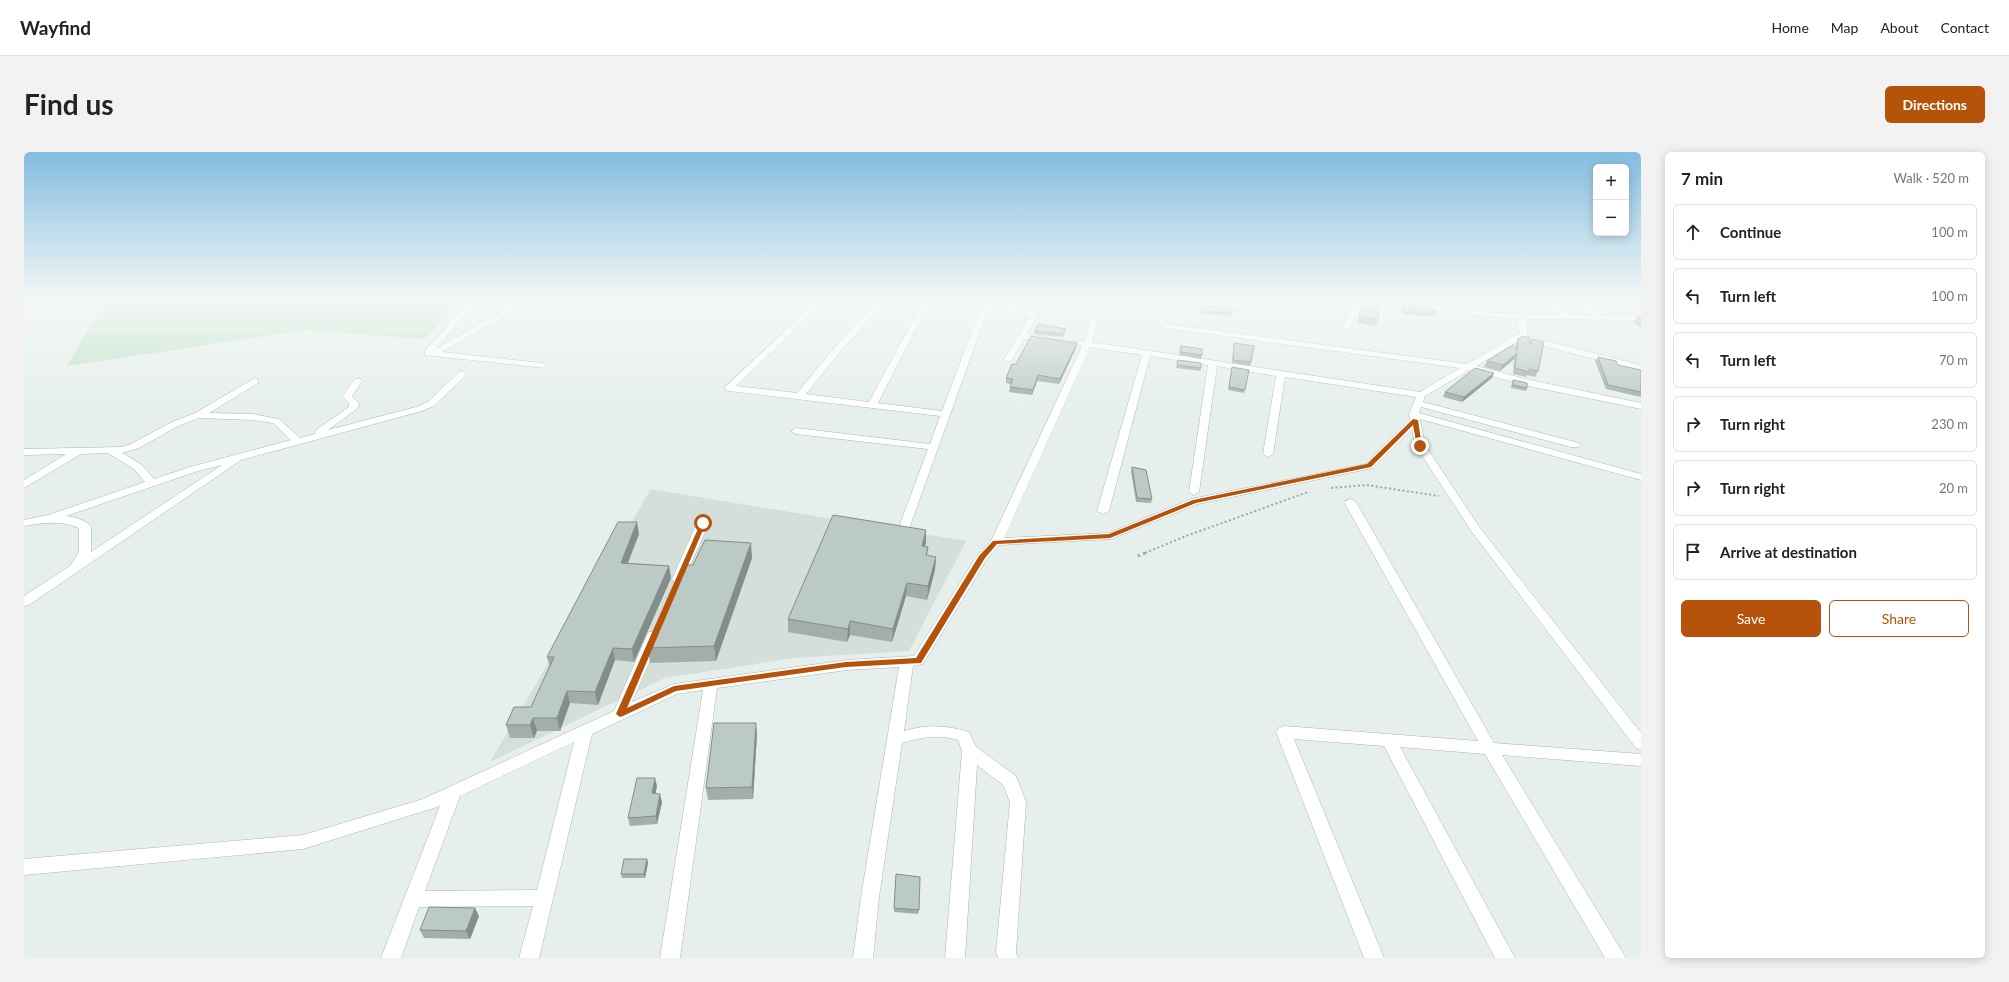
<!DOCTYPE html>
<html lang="en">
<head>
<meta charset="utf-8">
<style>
  :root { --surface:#fff; --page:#f2f2f2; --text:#222; --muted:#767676; --line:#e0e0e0; --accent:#b45309 }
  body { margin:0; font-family:Lato,sans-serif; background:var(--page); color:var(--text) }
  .controls { position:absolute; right:12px; top:12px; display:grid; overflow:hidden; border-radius:6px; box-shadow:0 2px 10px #0003 }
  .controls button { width:36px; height:36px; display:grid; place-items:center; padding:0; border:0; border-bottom:1px solid var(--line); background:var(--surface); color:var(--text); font:20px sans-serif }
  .stop { position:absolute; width:12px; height:12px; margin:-9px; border:3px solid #b45309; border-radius:50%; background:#fff }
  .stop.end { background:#b45309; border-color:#fff; box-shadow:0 1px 4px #0008 }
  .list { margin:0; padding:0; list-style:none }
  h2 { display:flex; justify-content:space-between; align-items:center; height:52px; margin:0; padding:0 16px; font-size:17px }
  h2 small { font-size:13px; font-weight:400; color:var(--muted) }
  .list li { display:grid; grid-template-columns:26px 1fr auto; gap:12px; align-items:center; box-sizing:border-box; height:56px; margin:0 8px 8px; padding:0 8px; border:1px solid var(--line); border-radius:6px }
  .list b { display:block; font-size:15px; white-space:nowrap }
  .list em { font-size:13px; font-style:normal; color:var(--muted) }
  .actions { display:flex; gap:8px; padding:12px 16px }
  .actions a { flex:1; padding:9px 0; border:1px solid var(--accent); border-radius:6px; text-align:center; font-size:14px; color:var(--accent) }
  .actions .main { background:var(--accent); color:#fff }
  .icon { flex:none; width:22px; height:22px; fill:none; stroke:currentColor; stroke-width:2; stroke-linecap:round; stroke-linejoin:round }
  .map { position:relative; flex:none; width:1617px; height:806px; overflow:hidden; border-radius:6px }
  header { display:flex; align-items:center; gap:24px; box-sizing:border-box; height:56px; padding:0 20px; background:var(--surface); border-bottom:1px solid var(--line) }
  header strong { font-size:19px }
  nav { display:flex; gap:22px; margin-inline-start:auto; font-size:14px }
  .intro { display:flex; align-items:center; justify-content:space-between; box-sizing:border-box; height:96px; padding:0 24px }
  h1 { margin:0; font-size:28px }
  .button { padding:10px 18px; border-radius:6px; background:var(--accent); color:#fff; font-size:14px; font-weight:700 }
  main { display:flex; gap:24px; padding:0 24px }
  aside { flex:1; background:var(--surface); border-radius:6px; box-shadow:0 2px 10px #0003 }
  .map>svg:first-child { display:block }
</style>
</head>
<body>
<header>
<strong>Wayfind</strong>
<nav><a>Home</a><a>Map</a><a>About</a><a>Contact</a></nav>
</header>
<div class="intro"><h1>Find us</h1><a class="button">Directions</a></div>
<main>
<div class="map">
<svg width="1617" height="806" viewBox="0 0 1617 806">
  <rect width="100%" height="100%" fill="#e6efeb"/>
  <polygon fill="#d4dfda" points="627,337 942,389 885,499 771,506 641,526 466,610"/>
  <polygon fill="#bfe0c8" points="81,147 441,147 399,187 282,178 43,214"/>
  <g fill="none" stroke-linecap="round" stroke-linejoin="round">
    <defs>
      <g id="minor">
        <polygon points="447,147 454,147 412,197 499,147 508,147 418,200 518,211 522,214 521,216 401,203 401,199"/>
        <polygon points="795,147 803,147 712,234 773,241 811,195 856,147 864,147 817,199 782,242 845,250 900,147 907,147 854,251 918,259 958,152 958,147 966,147 966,151 968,153 1006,158 1014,163 1003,182 1022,185 1026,187 1022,189 1000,187 987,209 981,209 980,207 1006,164 964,157 885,377 877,377 875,375 904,297 772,282 767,279 772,276 906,292 916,264 705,239 700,236"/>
        <path d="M1348,147c34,0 67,7 101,12 28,3 57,4 86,4l-23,-16h9l25,16h20l-20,-16h8l22,16 41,1v4l-116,-1 3,15 -2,2 115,29v6l-121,-31 -44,26 54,14 111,23v6l-112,-23 -60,-16 -44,26 -2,6 156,41 1,2 -1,2h-8l-150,-40 -2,6 222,61v6l-221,-61 5,26 55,83 161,205v17l-5,-2 -164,-216 -57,-87 -3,-16 -39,39 -175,36 -87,35 -112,6 -12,14 -64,105 -10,2 -9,65c23,-7 42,-6 65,1l7,15 40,29 10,26 -10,150 2,6h-20l-2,-6 14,-150 -7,-17 -26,-20 -12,193h-20l17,-207 -4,-11c-19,-6 -37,-3 -56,3l-23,154 -6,61h-20l8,-61 38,-230 -52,3 -130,18 -37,270h-20l43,-268 -26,4 -85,40 -53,224h-20l14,-52 -114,1 -18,51h-20l59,-152 -137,43 -279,26v-16l279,-24 120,-36 191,-88 33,-76 2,-3h10l2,3 -29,67 42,-18 173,-24 67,-4 62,-99 15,-16 91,-195 -6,-3 4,-2h4l7,-23 7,2 -6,22 328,50 40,-24 -294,-40 -4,-2 4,-2 301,40 53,-31 -3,-14 -43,-4 -92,-13 -23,5 -9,22 -4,2 -4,-2 9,-22 -46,-2 -61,4 -74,-5 -4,-2 4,-2 74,5 61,-4 51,2zM1066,195l52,8 -45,156 6,3 6,-3 41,-155 58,9 -19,127 5,3 5,-3 18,-126 59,10 -13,78 5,3 5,-3 12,-77 131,20 -7,17 1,5 -44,45 -175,35 -82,34 -105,5zM550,590l-37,148 -112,1 35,-95z"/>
        <path d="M438,219l3,1v4l-31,30 -12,5 -181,49 -212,145 -5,1v-10l46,-30 9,-14v-24c-19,-8 -35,-5 -55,-2v-6l24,-5 97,-33 -11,-13 -26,-16 -27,1 -57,34v-8l42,-26 -42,1v-6l98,-2 9,-3 41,-22 23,-9 60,-35 3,1v4l-49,30 44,1 26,5 21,19 15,-4 1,-4 33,-23v-4l-7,-7 13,-17h6l1,2 -10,15 7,7 -1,5 -30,22 88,-23 12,-5 31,-30zM175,266l54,2 20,3 18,17 -101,27 -36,12 -12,-14 -20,-12 17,-5 39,-22zM198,313l-131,87v-26c-5,-6 -17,-9 -25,-10l132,-45z"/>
        <polygon points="1326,347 1332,350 1470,591 1617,602 1617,614 1478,603 1602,806 1581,806 1461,602 1376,595 1491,806 1471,806 1360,594 1270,587 1360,806 1340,806 1252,580 1255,576 1260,574 1454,589 1320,350"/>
        <polygon points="679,368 685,371 660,427 658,430 650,430 648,427 673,371"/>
      </g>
    </defs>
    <use href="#minor" stroke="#a8b8b2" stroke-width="1"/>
    <g stroke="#86b3a5" stroke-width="2" stroke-dasharray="2 2.5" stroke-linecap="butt">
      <polyline points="1307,336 1342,333 1415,344"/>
      <polyline points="1121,401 1162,384 1284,340"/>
    </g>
    <polyline stroke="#86b3a5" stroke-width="3" stroke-dasharray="2 3.5" stroke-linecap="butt" points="1114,404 1124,400"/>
    <use href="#minor" fill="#fff" fill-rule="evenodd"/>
  </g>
  <g fill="#a1aea9">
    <polygon points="1174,148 1205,148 1204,150"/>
    <polygon points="1313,148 1342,148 1332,149 1315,149"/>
    <polygon points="1378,148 1412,160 1410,165 1379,162 1376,154"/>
    <polygon points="1338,151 1354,168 1351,174 1334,171 1336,156"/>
    <polygon points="1176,153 1209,159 1208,162 1206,162 1205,164 1176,161 1175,155"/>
    <polygon points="1612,165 1617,165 1617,176 1609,171"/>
    <polygon points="1011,179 1041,180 1038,185 1010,182"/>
    <polygon points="1494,187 1506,191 1508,187 1514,219 1511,225 1503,223 1502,225 1489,222 1490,207 1476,219 1460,215 1463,209 1491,196 1492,192"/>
    <polygon points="1210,191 1227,210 1226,214 1208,211"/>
    <polygon points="1157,194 1178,203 1177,207 1155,203"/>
    <polygon points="1052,196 1035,232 1013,229 1008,243 985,240 987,232 982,231 982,226 992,212"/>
    <polygon points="1574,205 1594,213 1617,218 1617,245 1582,237 1571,209"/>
    <polygon points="1154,208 1177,216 1176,219 1152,216"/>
    <polygon points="1208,215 1221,238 1220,241 1204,238"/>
    <polygon points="1468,226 1438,250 1419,245 1421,240"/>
    <polygon points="1489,228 1503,236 1502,239 1487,236 1488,231"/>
    <polygon points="1108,315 1128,347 1127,351 1112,350 1107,319"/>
    <polygon points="615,382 604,411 645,414 647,426 610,510 591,508 574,553 546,551 536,579 513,579 510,586 486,586 482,573 507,555 526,515 523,505"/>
    <polygon points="902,391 900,394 904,395 903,404 912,405 911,418 903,448 882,444 868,490 826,483 823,490 764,480 764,467"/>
    <polygon points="728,406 692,509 626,511 624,496 669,413"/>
    <polygon points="733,582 729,647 684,648 682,636"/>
    <polygon points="633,634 631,641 638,650 633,672 606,674 604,666"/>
    <polygon points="624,711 621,726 598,726 597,722"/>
    <polygon points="872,722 895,758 894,762 870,760"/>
    <polygon points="455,764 446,787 400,786 396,778"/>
  </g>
  <g fill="#838d89">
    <polygon points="1042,177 1041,180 1038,185 1038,182"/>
    <polygon points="1053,191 1052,196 1035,232 1036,227"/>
    <polygon points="1493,201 1490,207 1476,219 1479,213"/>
    <polygon points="1470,221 1468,226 1438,250 1440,245"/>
    <polygon points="1014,223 1013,229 1008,243 1009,238"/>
    <polygon points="613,370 615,382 599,423 597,411"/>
    <polygon points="902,378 902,391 897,407 898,394"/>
    <polygon points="727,391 728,406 692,509 690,494"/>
    <polygon points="912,405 911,418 903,448 904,434"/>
    <polygon points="645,414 647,426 610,510 608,497"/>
    <polygon points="883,431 882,444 868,490 869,477"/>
    <polygon points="826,469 826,483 823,490 824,477"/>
    <polygon points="589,496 591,508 574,553 571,540"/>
    <polygon points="543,539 546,551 536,579 533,566"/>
    <polygon points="509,566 513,579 510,586 506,573"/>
    <polygon points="732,571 733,582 729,647 728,635"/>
    <polygon points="631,626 633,634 630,649 628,641"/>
    <polygon points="636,642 638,650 633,672 632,664"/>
    <polygon points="623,707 624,711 621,726 620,722"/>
    <polygon points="451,756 455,764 446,787 442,779"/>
  </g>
  <g fill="#bbcac4" stroke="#838d89">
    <polygon points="1353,148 1355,148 1354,168 1336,165 1338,151"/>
    <polygon points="1378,148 1403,152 1412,160 1382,156"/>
    <polygon points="1176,153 1207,155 1209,159 1204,159 1206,161 1177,159"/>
    <polygon points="1612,165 1617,165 1617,168"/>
    <polygon points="1014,172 1042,177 1038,182 1011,179"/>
    <polygon points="1007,184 1053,191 1036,227 1014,223 1009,238 986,235 989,227 982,226 988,212 992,212"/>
    <polygon points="1499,184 1506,186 1506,192 1508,187 1520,190 1514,219 1505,217 1505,220 1491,216 1493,201 1479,213 1463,209 1489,193 1493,199 1494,187"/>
    <polygon points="1210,191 1230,194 1227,210 1209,208"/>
    <polygon points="1157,194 1178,197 1178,203 1156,200"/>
    <polygon points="1574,205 1592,209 1594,213 1617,218 1617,240 1584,233"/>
    <polygon points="1154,208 1177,211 1177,216 1153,213"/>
    <polygon points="1208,215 1225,218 1221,238 1205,235"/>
    <polygon points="1451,216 1470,221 1440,245 1421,240"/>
    <polygon points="1489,228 1503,231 1503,236 1489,233"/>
    <polygon points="1108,315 1122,318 1128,347 1113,346"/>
    <polygon points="809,363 902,378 898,394 904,395 902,403 912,405 904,434 883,431 869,477 826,469 824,477 764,467"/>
    <polygon points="594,370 613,370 597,411 645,414 608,497 589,496 571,540 543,539 533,566 509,566 506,573 482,573 490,555 507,555 530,505 523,505"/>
    <polygon points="681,388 727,391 690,494 624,496 661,413 669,413"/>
    <polygon points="690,571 732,571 728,635 682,636"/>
    <polygon points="613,626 631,626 628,641 636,642 632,664 604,666"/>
    <polygon points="600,707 623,707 620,722 597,722"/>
    <polygon points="872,722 896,725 895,758 870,756"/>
    <polygon points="405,755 451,756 442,779 396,778"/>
  </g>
  <linearGradient id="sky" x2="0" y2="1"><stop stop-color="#84bce0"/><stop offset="0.57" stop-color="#f4f8f6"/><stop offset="1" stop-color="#f4f8f6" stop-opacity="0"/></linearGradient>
  <rect width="1617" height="260" fill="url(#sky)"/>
  <polygon fill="#b45309" points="1389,267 1394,268 1398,295 1393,294 1389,273 1347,315 1172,351 1086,386 973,392 961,406 897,511 822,515 652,539 599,564 596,565 592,562 677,370 682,371 603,556 650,534 822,510 892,506 955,404 969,389 1085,382 1169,348 1343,312"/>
</svg>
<div class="controls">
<button>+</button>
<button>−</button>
</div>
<div class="stop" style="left:679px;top:371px"></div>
<div class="stop end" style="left:1396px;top:294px"></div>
</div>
<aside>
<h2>7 min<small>Walk · 520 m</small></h2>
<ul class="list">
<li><svg class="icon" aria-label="ahead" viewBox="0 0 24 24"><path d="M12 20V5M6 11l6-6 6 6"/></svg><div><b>Continue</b></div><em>100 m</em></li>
<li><svg class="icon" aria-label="left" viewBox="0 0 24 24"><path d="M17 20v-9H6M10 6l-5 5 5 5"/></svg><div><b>Turn left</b></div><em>100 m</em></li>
<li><svg class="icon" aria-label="left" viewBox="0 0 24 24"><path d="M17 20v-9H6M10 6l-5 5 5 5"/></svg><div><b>Turn left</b></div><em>70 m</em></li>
<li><svg class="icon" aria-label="right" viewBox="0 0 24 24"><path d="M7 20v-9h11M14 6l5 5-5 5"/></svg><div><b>Turn right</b></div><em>230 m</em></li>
<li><svg class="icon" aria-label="right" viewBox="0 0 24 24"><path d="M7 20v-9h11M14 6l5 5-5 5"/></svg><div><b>Turn right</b></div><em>20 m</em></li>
<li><svg class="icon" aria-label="arrive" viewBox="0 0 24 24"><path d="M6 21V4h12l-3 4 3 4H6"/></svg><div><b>Arrive at destination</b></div></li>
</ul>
<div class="actions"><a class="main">Save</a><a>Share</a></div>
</aside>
</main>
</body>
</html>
